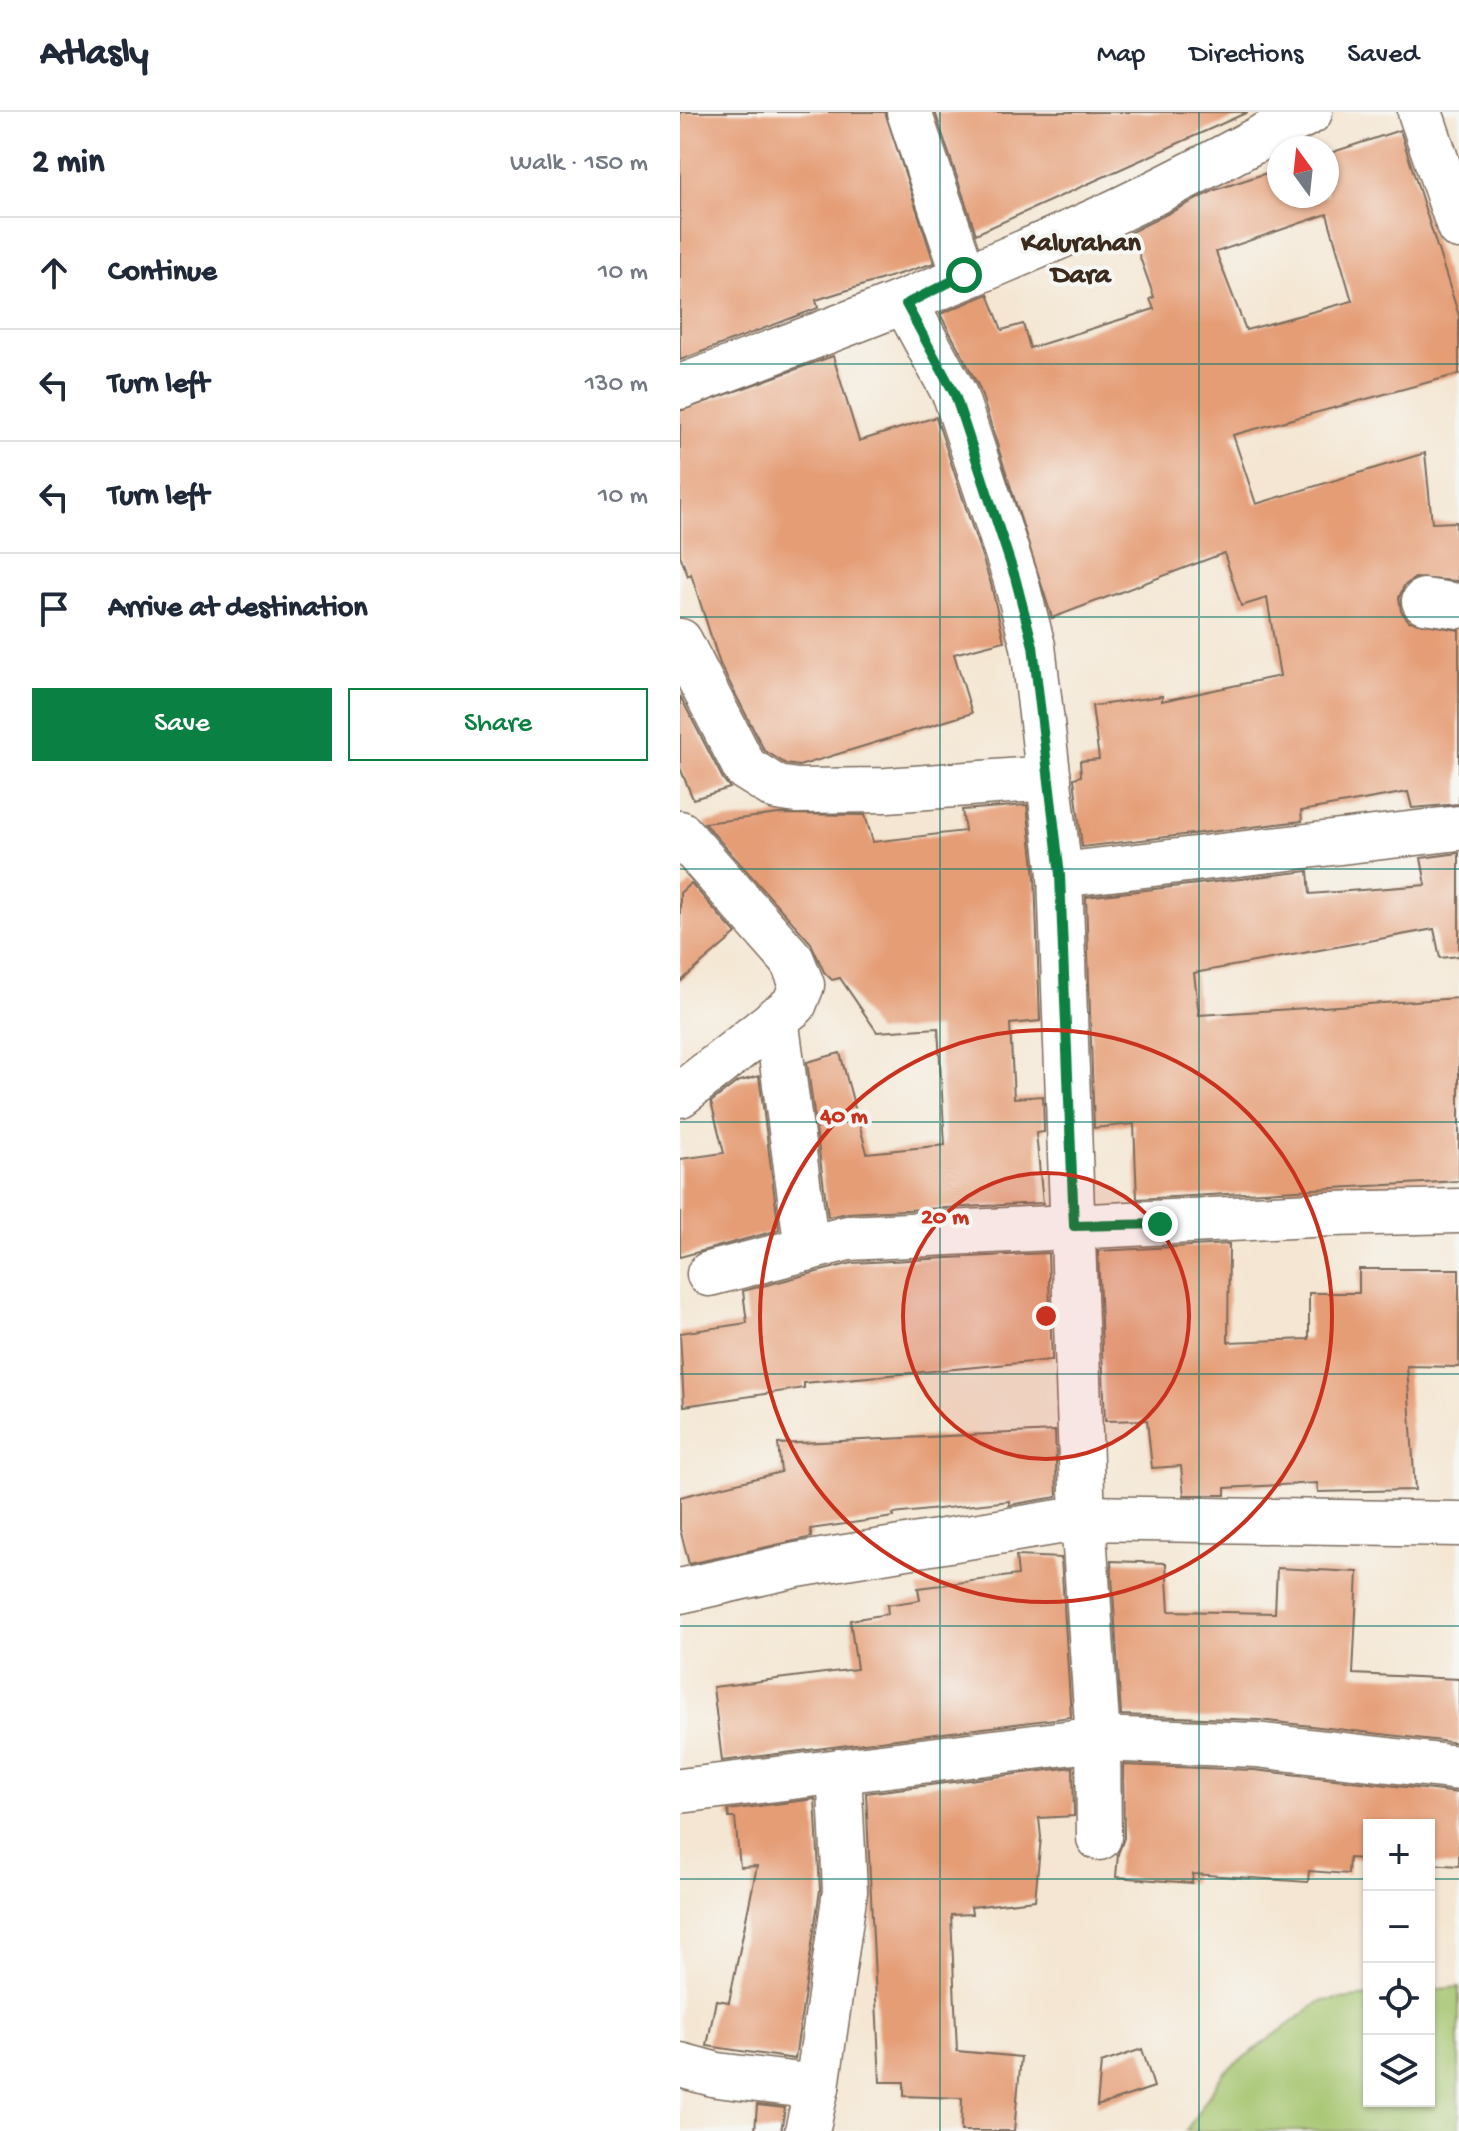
<!DOCTYPE html>
<html lang="en">
<head>
<meta charset="utf-8">
<style>
  :root { --surface:#fff; --page:#f6f6f7; --text:#1f2937; --muted:#747a83; --line:#e0e1e3; --accent:#0b8043 }
  body { margin:0; font-family:"Gochi Hand",sans-serif; background:var(--page); color:var(--text) }
  .controls { position:absolute; right:24px; bottom:24px; display:grid; overflow:hidden; border-radius:0px; box-shadow:0 2px 6px #0004 }
  .controls button { width:72px; height:72px; display:grid; place-items:center; padding:0; border:0; border-bottom:2px solid var(--line); background:var(--surface); color:var(--text); font:40px sans-serif }
  .compass { position:absolute; left:587px; top:24px; width:72px; height:72px; border-radius:50%; background:var(--surface); box-shadow:0 2px 6px #0004; rotate:345deg }
  .stop { position:absolute; width:24px; height:24px; margin:-18px; border:6px solid #0b8043; border-radius:50%; background:#fff }
  .stop.end { background:#0b8043; border-color:#fff; box-shadow:0 2px 8px #0008 }
  .list { margin:0; padding:0; list-style:none }
  h2 { display:flex; justify-content:space-between; align-items:center; height:104px; margin:0; padding:0 32px; font-size:34px }
  h2 small { font-size:26px; font-weight:400; color:var(--muted) }
  .list li { display:grid; grid-template-columns:52px 1fr auto; gap:24px; align-items:center; box-sizing:border-box; height:112px; padding:0 32px; border-top:2px solid var(--line) }
  .list b { display:block; font-size:30px; white-space:nowrap }
  .list em { font-size:26px; font-style:normal; color:var(--muted) }
  .actions { display:flex; gap:16px; padding:24px 32px }
  .actions a { flex:1; padding:18px 0; border:2px solid var(--accent); border-radius:0px; text-align:center; font-size:28px; color:var(--accent) }
  .actions .main { background:var(--accent); color:#fff }
  .icon { flex:none; width:44px; height:44px; fill:none; stroke:currentColor; stroke-width:2; stroke-linecap:round; stroke-linejoin:round }
  .map { position:relative; flex:none; width:779px; height:2019px; overflow:hidden }
  header { display:flex; align-items:center; gap:48px; box-sizing:border-box; height:112px; padding:0 40px; background:var(--surface); border-bottom:2px solid var(--line) }
  header strong { font-size:38px }
  nav { display:flex; gap:44px; margin-inline-start:auto; font-size:28px }
  main { display:flex }
  aside { flex:1; background:var(--surface) }
  .map>svg:first-child { display:block }
</style>
</head>
<body>
<header>
<strong>Atlasly</strong>
<nav><a>Map</a><a>Directions</a><a>Saved</a></nav>
</header>
<main>
<aside>
<h2>2 min<small>Walk · 150 m</small></h2>
<ul class="list">
<li><svg class="icon" aria-label="ahead" viewBox="0 0 24 24"><path d="M12 20V5M6 11l6-6 6 6"/></svg><div><b>Continue</b></div><em>10 m</em></li>
<li><svg class="icon" aria-label="left" viewBox="0 0 24 24"><path d="M17 20v-9H6M10 6l-5 5 5 5"/></svg><div><b>Turn left</b></div><em>130 m</em></li>
<li><svg class="icon" aria-label="left" viewBox="0 0 24 24"><path d="M17 20v-9H6M10 6l-5 5 5 5"/></svg><div><b>Turn left</b></div><em>10 m</em></li>
<li><svg class="icon" aria-label="arrive" viewBox="0 0 24 24"><path d="M6 21V4h12l-3 4 3 4H6"/></svg><div><b>Arrive at destination</b></div></li>
</ul>
<div class="actions"><a class="main">Save</a><a>Share</a></div>
</aside>
<div class="map">
<svg width="779" height="2019" viewBox="0 0 779 2019">
  <rect width="100%" height="100%" fill="#f6f6f2"/>
  <filter id="ink" filterUnits="userSpaceOnUse"><feTurbulence type="fractalNoise" baseFrequency=".0125" numOctaves="2"/><feDisplacementMap in="SourceGraphic" scale="16" xChannelSelector="R" yChannelSelector="G"/><feConvolveMatrix kernelMatrix="1 2 1 2 8 2 1 2 1" color-interpolation-filters="sRGB"/></filter>
  <filter id="wash" filterUnits="userSpaceOnUse"><feTurbulence type="fractalNoise" baseFrequency=".006" numOctaves="4" result="noise"/><feDisplacementMap in="SourceGraphic" scale="32" xChannelSelector="R" yChannelSelector="G"/><feGaussianBlur stdDeviation="1.8" result="paint"/><feColorMatrix in="noise" values="0 0 0 0 0 0 0 0 0 0 0 0 0 0 0 0 0 1.4 0 .05"/><feComposite in="paint" operator="in"/></filter>
  <g filter="url(#wash)">
    <rect width="100%" height="100%" fill="#f4e6d2"/>
    <polygon fill="#a4c46d" stroke="#707746" stroke-width="2" points="779,1875 779,2019 506,2019 544,1960 641,1889 689,1884 689,1989 749,1989 749,1878"/>
    <g id="blocks">
      <g fill="#e59d76" fill-rule="evenodd">
        <polygon points="0,0 205,0 254,151 136,188 138,196 0,248"/>
        <polygon points="255,0 568,0 296,122"/>
        <path d="M720,18l59,186v58l-226,61 23,69 169,-51 7,70 24,-1 2,59 -43,-3 -11,8 -5,12 2,13 8,10 50,9v174l-47,4 -4,-16 -107,19 1,10 -220,26 -8,-69 7,-2 -1,-15 19,-2 -7,-53 70,-10v5l118,-25 -13,-78 -26,8 -17,-53 -172,65 -73,-231 -39,-73 48,-20 14,36 21,-6 7,24 124,-39 -4,-10 4,-2 -23,-65 84,-42 64,-21v27h48v-42zM647,102l25,87 -106,29 -30,-78z"/>
        <polygon points="153,244 179,329 256,305 311,472 324,529 274,542 292,601 119,654 106,652 84,638 40,552 11,462 8,464 0,443 0,299"/>
        <polygon points="0,584 43,667 50,676 13,687 0,656"/>
        <polygon points="347,693 355,765 360,909 330,912 334,986 363,984 364,1020 356,1021 363,1091 167,1101 148,1105 127,950 160,941 187,1041 265,1033 258,916 197,920 160,866 152,868 144,860 131,831 24,711 99,702 185,703 193,730 285,719 282,698"/>
        <polygon points="779,741 779,844 760,846 754,817 514,861 519,903 779,886 779,1069 457,1087 454,1012 414,1016 406,785 628,759 630,782 746,773 741,746"/>
        <polygon points="11,771 56,822 0,870 0,781"/>
        <polygon points="79,964 99,1118 0,1145 0,1047 44,1041 31,990 57,970"/>
        <polygon points="549,1132 548,1230 629,1227 629,1181 679,1181 679,1157 779,1157 779,1255 727,1254 735,1378 638,1380 637,1371 545,1376 545,1383 504,1383 501,1354 472,1356 467,1308 425,1309 418,1139"/>
        <polygon points="368,1141 372,1248 124,1271 124,1276 4,1294 0,1221 67,1211 63,1179 172,1151"/>
        <polygon points="375,1319 377,1385 329,1393 329,1389 213,1402 214,1405 130,1417 132,1425 9,1452 0,1417 0,1385 101,1360 98,1332"/>
        <polygon points="336,1444 381,1446 391,1605 42,1649 33,1575 177,1557 170,1508 208,1502 207,1493 240,1488 238,1476 338,1463"/>
        <polygon points="431,1449 486,1451 489,1499 595,1501 597,1456 678,1460 673,1562 779,1567 779,1631 579,1608 441,1603"/>
        <polygon points="443,1653 574,1658 779,1681 779,1754 749,1752 749,1713 689,1713 689,1747 669,1746 668,1762 629,1759 628,1770 513,1762 512,1771 436,1765 438,1742 444,1726"/>
        <polygon points="393,1655 394,1704 359,1706 361,1725 355,1788 291,1795 292,1802 271,1803 277,1939 341,1945 334,2019 281,2019 282,1986 224,1984 224,1970 200,1970 186,1681"/>
        <polygon points="135,1687 140,1778 115,1947 27,1934 36,1888 49,1890 77,1754 60,1755 55,1706 49,1706 48,1698"/>
        <polygon points="462,1937 474,1975 417,1994 421,1951"/>
        <polygon points="77,1993 105,1996 101,2019 75,2019"/>
      </g>
    </g>
  </g>
  <g filter="url(#ink)">
    <use href="#blocks" fill-opacity="0" stroke="#7c6c5d" stroke-width="2"/>
    <g fill="none" stroke-linecap="round" stroke-linejoin="round">
      <defs>
        <g id="street">
          <polyline points="229,0 284,163"/>
          <polyline points="740,0 779,115"/>
          <path d="M0,275c139,-52 278,-104 413,-165 74,-33 145,-73 217,-110"/>
          <polyline points="744,489 779,494"/>
          <polyline points="0,529 65,656 97,676 117,679 207,678 369,666"/>
          <polyline points="0,721 112,848 122,873 114,893 0,983"/>
          <polyline points="380,763 779,716"/>
          <polyline points="96,906 127,1137"/>
          <polyline points="29,1162 168,1126 652,1102 779,1099"/>
          <polyline points="0,1479 117,1453 403,1406 380,763 353,534 335,465 275,283 226,192"/>
          <polyline points="0,1679 418,1627 576,1633 779,1656"/>
          <polyline points="419,1726 418,1627 403,1406 779,1412"/>
          <polyline points="0,1953 37,1963 137,1975"/>
          <polyline points="127,2019 137,1975 165,1779 159,1659"/>
        </g>
      </defs>
      <use href="#street" stroke="#7c6c5d" stroke-width="47"/>
      <use href="#street" stroke="#fff" stroke-width="44"/>
    </g>
  </g>
  <g fill="none" stroke-linecap="round" stroke-linejoin="round" filter="url(#ink)">
    <polyline stroke="#0b8043" stroke-width="10" points="284,163 226,192 275,283 335,465 353,534 380,763 394,1114 480,1112"/>
  </g>
  <path fill="none" stroke="#0f766e" stroke-width="2" stroke-opacity="0.55" d="M260,0v2019M519,0v2019M0,252h779M0,505h779M0,757h779M0,1010h779M0,1262h779M0,1514h779M0,1767h689M749,1767h30"/>
  <circle cx="366" cy="1204" r="143" fill="#c8321e" fill-opacity=".12"/>
  <g fill="none" stroke="#c8321e" stroke-width="4">
    <circle cx="366" cy="1204" r="143"/>
    <circle cx="366" cy="1204" r="286"/>
  </g>
  <g text-anchor="middle" dominant-baseline="central" stroke-width="8" stroke-linejoin="round" paint-order="stroke">
    <g font-size="28" font-weight="bold" fill="#3b2a1e" stroke="#f6f6f2">
      <text x="401" y="132">Kalurahan<tspan x="401" dy="32">Dara</tspan></text>
    </g>
  </g>
  <circle cx="366" cy="1204" r="12" fill="#c8321e" stroke="#f6f6f2" stroke-width="4"/>
  <g font-size="24" text-anchor="middle" font-weight="bold" fill="#c8321e" stroke="#f6f6f2" stroke-width="8" stroke-linejoin="round" paint-order="stroke">
    <text x="164" y="1010">40 m</text>
    <text x="265" y="1111">20 m</text>
  </g>
</svg>
<div class="controls">
<button>+</button>
<button>−</button>
<button><svg class="icon" aria-label="locate" viewBox="0 0 24 24"><circle cx="12" cy="12" r="6"/><path d="M12 2v4M12 18v4M2 12h4M18 12h4"/></svg></button>
<button><svg class="icon" aria-label="layers" viewBox="0 0 24 24"><path d="M12 4l9 5-9 5-9-5zM3 14l9 5 9-5"/></svg></button>
</div>
<svg class="compass" viewBox="-18 -18 36 36"><path d="M0-13l5 13h-10z" fill="#e53935"/><path d="M0 13l5-13h-10z" fill="#747a83"/></svg>
<div class="stop" style="left:284px;top:163px"></div>
<div class="stop end" style="left:480px;top:1112px"></div>
</div>
</main>
</body>
</html>
